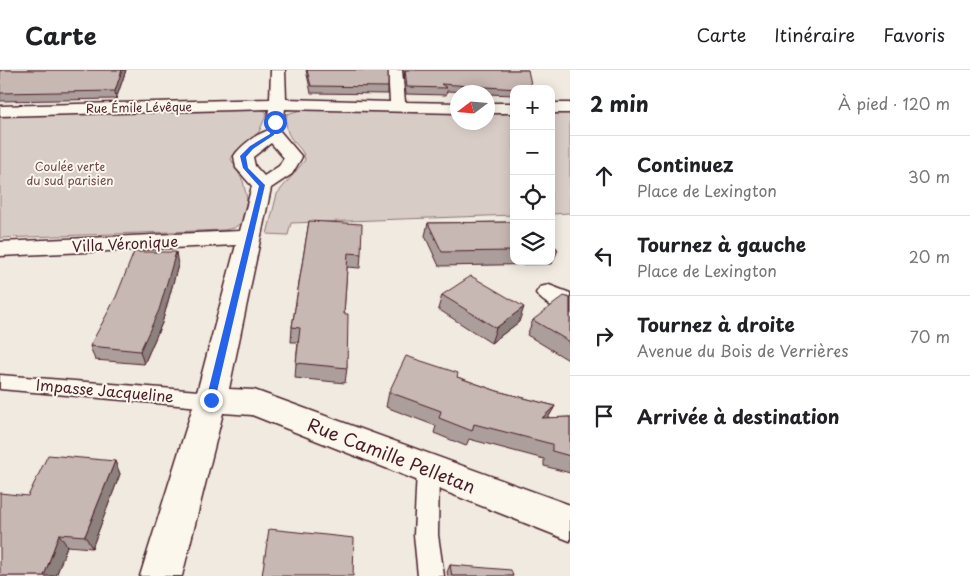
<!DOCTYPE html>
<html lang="fr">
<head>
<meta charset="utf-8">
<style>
  :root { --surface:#fff; --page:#f2f2f2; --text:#202124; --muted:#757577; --line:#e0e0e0 }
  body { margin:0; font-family:"Playpen Sans",sans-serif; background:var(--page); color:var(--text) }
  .controls { position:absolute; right:15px; top:15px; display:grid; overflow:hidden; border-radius:10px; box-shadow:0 2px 12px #0003 }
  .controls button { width:45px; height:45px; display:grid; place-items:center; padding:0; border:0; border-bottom:1px solid var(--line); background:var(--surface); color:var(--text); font:25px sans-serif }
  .compass { position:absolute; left:450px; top:15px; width:45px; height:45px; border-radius:50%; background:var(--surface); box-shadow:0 2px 12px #0003; rotate:254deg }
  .stop { position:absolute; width:15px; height:15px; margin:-11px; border:4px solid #2563eb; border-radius:50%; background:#fff }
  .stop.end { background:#2563eb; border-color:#fff; box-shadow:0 1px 5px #0008 }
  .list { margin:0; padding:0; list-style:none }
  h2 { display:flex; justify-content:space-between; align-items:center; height:65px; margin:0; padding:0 20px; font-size:21px }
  h2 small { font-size:16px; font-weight:400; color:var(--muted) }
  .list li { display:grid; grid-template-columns:32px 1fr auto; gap:15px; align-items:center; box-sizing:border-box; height:80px; padding:0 20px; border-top:1px solid var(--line) }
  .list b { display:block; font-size:19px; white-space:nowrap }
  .list p { margin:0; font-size:16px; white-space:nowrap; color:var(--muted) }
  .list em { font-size:16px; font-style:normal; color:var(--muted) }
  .icon { flex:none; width:28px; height:28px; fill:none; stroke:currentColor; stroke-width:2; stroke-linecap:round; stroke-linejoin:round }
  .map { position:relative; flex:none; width:570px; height:506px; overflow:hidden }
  header { display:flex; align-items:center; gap:30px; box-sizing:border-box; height:70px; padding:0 25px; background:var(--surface); border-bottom:1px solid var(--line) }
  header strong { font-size:24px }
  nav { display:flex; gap:28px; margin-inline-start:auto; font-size:18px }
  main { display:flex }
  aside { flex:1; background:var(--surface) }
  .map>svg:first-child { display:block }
</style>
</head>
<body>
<header>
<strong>Carte</strong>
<nav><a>Carte</a><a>Itinéraire</a><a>Favoris</a></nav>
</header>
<main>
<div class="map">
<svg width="570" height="506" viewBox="0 0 570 506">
  <rect width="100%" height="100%" fill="#f0eae0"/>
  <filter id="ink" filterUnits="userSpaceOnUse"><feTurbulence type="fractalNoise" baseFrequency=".02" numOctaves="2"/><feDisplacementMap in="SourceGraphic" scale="10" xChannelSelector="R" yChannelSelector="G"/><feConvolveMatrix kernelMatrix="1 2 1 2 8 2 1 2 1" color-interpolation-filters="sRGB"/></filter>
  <g filter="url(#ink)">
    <g fill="#d8ccc6" stroke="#917678">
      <polygon points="261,38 267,43 259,62 236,81 231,89 243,111 247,129 242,152 234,158 224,160 0,168 0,43"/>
      <path d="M307,38l150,3 1,11h30v-10h26v103l-223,8 -3,12 -21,-1 10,-40 28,-34c-2,-18 -23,-17 -18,-46z"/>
      <polygon points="551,43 570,43 570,143 551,144"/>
    </g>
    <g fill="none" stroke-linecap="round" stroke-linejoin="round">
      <defs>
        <g id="lane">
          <polygon points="0,305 211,322 218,324 221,330 218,336 211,338 0,319"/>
          <polygon points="428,389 436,392 439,399 438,465 444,506 418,506 414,465 417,399 420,392"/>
        </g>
        <g id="street">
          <polygon points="271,0 285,0 286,29 390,32 388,0 402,0 405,32 458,33 458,43 285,39 283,53 281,57 269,57 267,53 269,39 0,46 0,36 270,29"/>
          <rect x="488" y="33" width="26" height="10"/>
          <rect x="551" y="33" width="19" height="10"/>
          <path d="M273,59l6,1 23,27 -10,17 -21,14 -42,201 25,1 11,4 305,111v36l-318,-126 -29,-2 -41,163h-42l55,-176 41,-155 -236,11v-14l240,-11 12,-45 -16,-18 -2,-12c8,-12 25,-24 39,-27zM271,73l13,15 -5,8 -15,10 -9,-10 -2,-9z"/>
          <path d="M549,215l21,8v20c-12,-4 -27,-9 -34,-20l4,-6z"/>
        </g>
      </defs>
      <use href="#lane" stroke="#4a1f2b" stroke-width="3"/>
      <use href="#street" stroke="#4a1f2b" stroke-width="3"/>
      <use href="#lane" fill="#fbf7ec" fill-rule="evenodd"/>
      <use href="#street" fill="#fbf7ec" fill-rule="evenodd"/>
    </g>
    <g fill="#ac9e9a" stroke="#4a1f2b">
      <polygon points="0,0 126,0 116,29 0,31"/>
      <polygon points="306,0 388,0 388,24 311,23"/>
      <polygon points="404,0 528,0 514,19 514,25 488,24 488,22 472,22 447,21 446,25 406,24"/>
      <polygon points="309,151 361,184 360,198 347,197 344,244 347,298 345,313 295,308 296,293 298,272 291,272 292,257"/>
      <polygon points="514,152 514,191 551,191 551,171 558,180 552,194 439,196 425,166 428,153"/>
      <polygon points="178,195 162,253 144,294 95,290 90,276"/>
      <polygon points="442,225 519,252 491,273 438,239"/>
      <polygon points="570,228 570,291 527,265 533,250"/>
      <polygon points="457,307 497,321 555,336 548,348 570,347 570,403 544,396 544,389 469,369 466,376 434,363 436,356 386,337 389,322"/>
      <polygon points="115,391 120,404 92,478 67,476 56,506 0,506 28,426"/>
      <polygon points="450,495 513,506 448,506 447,502"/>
    </g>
    <g fill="#8c817d" stroke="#4a1f2b">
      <polygon points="122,0 126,0 116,29 115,21"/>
      <polygon points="176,182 178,195 162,253 144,294 140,281"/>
      <polygon points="524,237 519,252 491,273 496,258"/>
      <polygon points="555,336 546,351 542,348"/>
      <polygon points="115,391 120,404 92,478 85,466"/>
      <polygon points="59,464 67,476 56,506 44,506"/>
    </g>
    <g fill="#c8b8b3" stroke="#4a1f2b">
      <polygon points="0,0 122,0 115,21 0,23"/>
      <polygon points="307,0 388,0 388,17 311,16"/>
      <polygon points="405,0 528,0 532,19 517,19 441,14 447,18 407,17"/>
      <polygon points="309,151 362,154 361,184 348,183 344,244 348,244 347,298 296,293 300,258 292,257"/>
      <polygon points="514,152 514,181 442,182 428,153"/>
      <polygon points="551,171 558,180 551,180"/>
      <polygon points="134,182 176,182 159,240 140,281 90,276 116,227"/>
      <polygon points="471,206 524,237 496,258 442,225"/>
      <polygon points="564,226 570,228 570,272 533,250"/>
      <polygon points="406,286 458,303 457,307 497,321 555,336 542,348 570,347 570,386 552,381 552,374 474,354 472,361 439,348 441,341 389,322"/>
      <polygon points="48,385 115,391 85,466 59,464 44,506 0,506 0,423 28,426"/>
      <polygon points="269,459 354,468 353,506 262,506"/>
      <polygon points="450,495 511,500 513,506 452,506"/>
    </g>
  </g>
  <polygon fill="#2563eb" points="275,51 277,52 274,65 253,79 246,87 248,98 265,115 215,330 211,334 206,330 259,116 243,98 240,86 250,76 270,64 273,52"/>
  <g text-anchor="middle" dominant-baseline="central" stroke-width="4" stroke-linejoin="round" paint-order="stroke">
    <g font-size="12" fill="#4a1f2b" stroke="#fbf7ec">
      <text transform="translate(139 37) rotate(-1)">Rue Émile Lévêque</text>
    </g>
    <g font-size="12" fill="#6e4a52" stroke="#fbf7ec">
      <text x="70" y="96">Coulée verte<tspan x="70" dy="14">du sud parisien</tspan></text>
    </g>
    <g font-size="15" fill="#4a1f2b" stroke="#fbf7ec">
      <text transform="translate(125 173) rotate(-3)">Villa Véronique</text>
      <text transform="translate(105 320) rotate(5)">Impasse Jacqueline</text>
    </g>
    <g font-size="18" fill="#4a1f2b" stroke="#fbf7ec">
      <text transform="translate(392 385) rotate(21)">Rue Camille Pelletan</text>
    </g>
  </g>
</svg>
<div class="controls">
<button>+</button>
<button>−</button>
<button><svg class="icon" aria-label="locate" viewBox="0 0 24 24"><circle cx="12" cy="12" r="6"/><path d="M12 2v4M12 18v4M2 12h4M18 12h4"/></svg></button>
<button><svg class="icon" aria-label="layers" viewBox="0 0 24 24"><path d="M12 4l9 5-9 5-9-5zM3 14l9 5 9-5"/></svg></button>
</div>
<svg class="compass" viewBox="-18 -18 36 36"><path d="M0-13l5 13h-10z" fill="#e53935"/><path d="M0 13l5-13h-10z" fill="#757577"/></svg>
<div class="stop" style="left:275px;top:52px"></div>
<div class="stop end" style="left:211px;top:330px"></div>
</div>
<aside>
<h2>2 min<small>À pied · 120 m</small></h2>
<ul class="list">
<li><svg class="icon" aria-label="ahead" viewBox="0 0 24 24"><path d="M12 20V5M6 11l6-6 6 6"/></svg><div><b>Continuez</b><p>Place de Lexington</p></div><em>30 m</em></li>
<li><svg class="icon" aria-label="left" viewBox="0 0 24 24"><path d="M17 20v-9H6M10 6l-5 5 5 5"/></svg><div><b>Tournez à gauche</b><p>Place de Lexington</p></div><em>20 m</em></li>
<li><svg class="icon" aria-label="right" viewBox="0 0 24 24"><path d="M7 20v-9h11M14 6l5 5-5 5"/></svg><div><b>Tournez à droite</b><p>Avenue du Bois de Verrières</p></div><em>70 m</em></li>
<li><svg class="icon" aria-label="arrive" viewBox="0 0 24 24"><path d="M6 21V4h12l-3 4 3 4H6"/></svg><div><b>Arrivée à destination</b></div></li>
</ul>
</aside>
</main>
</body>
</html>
